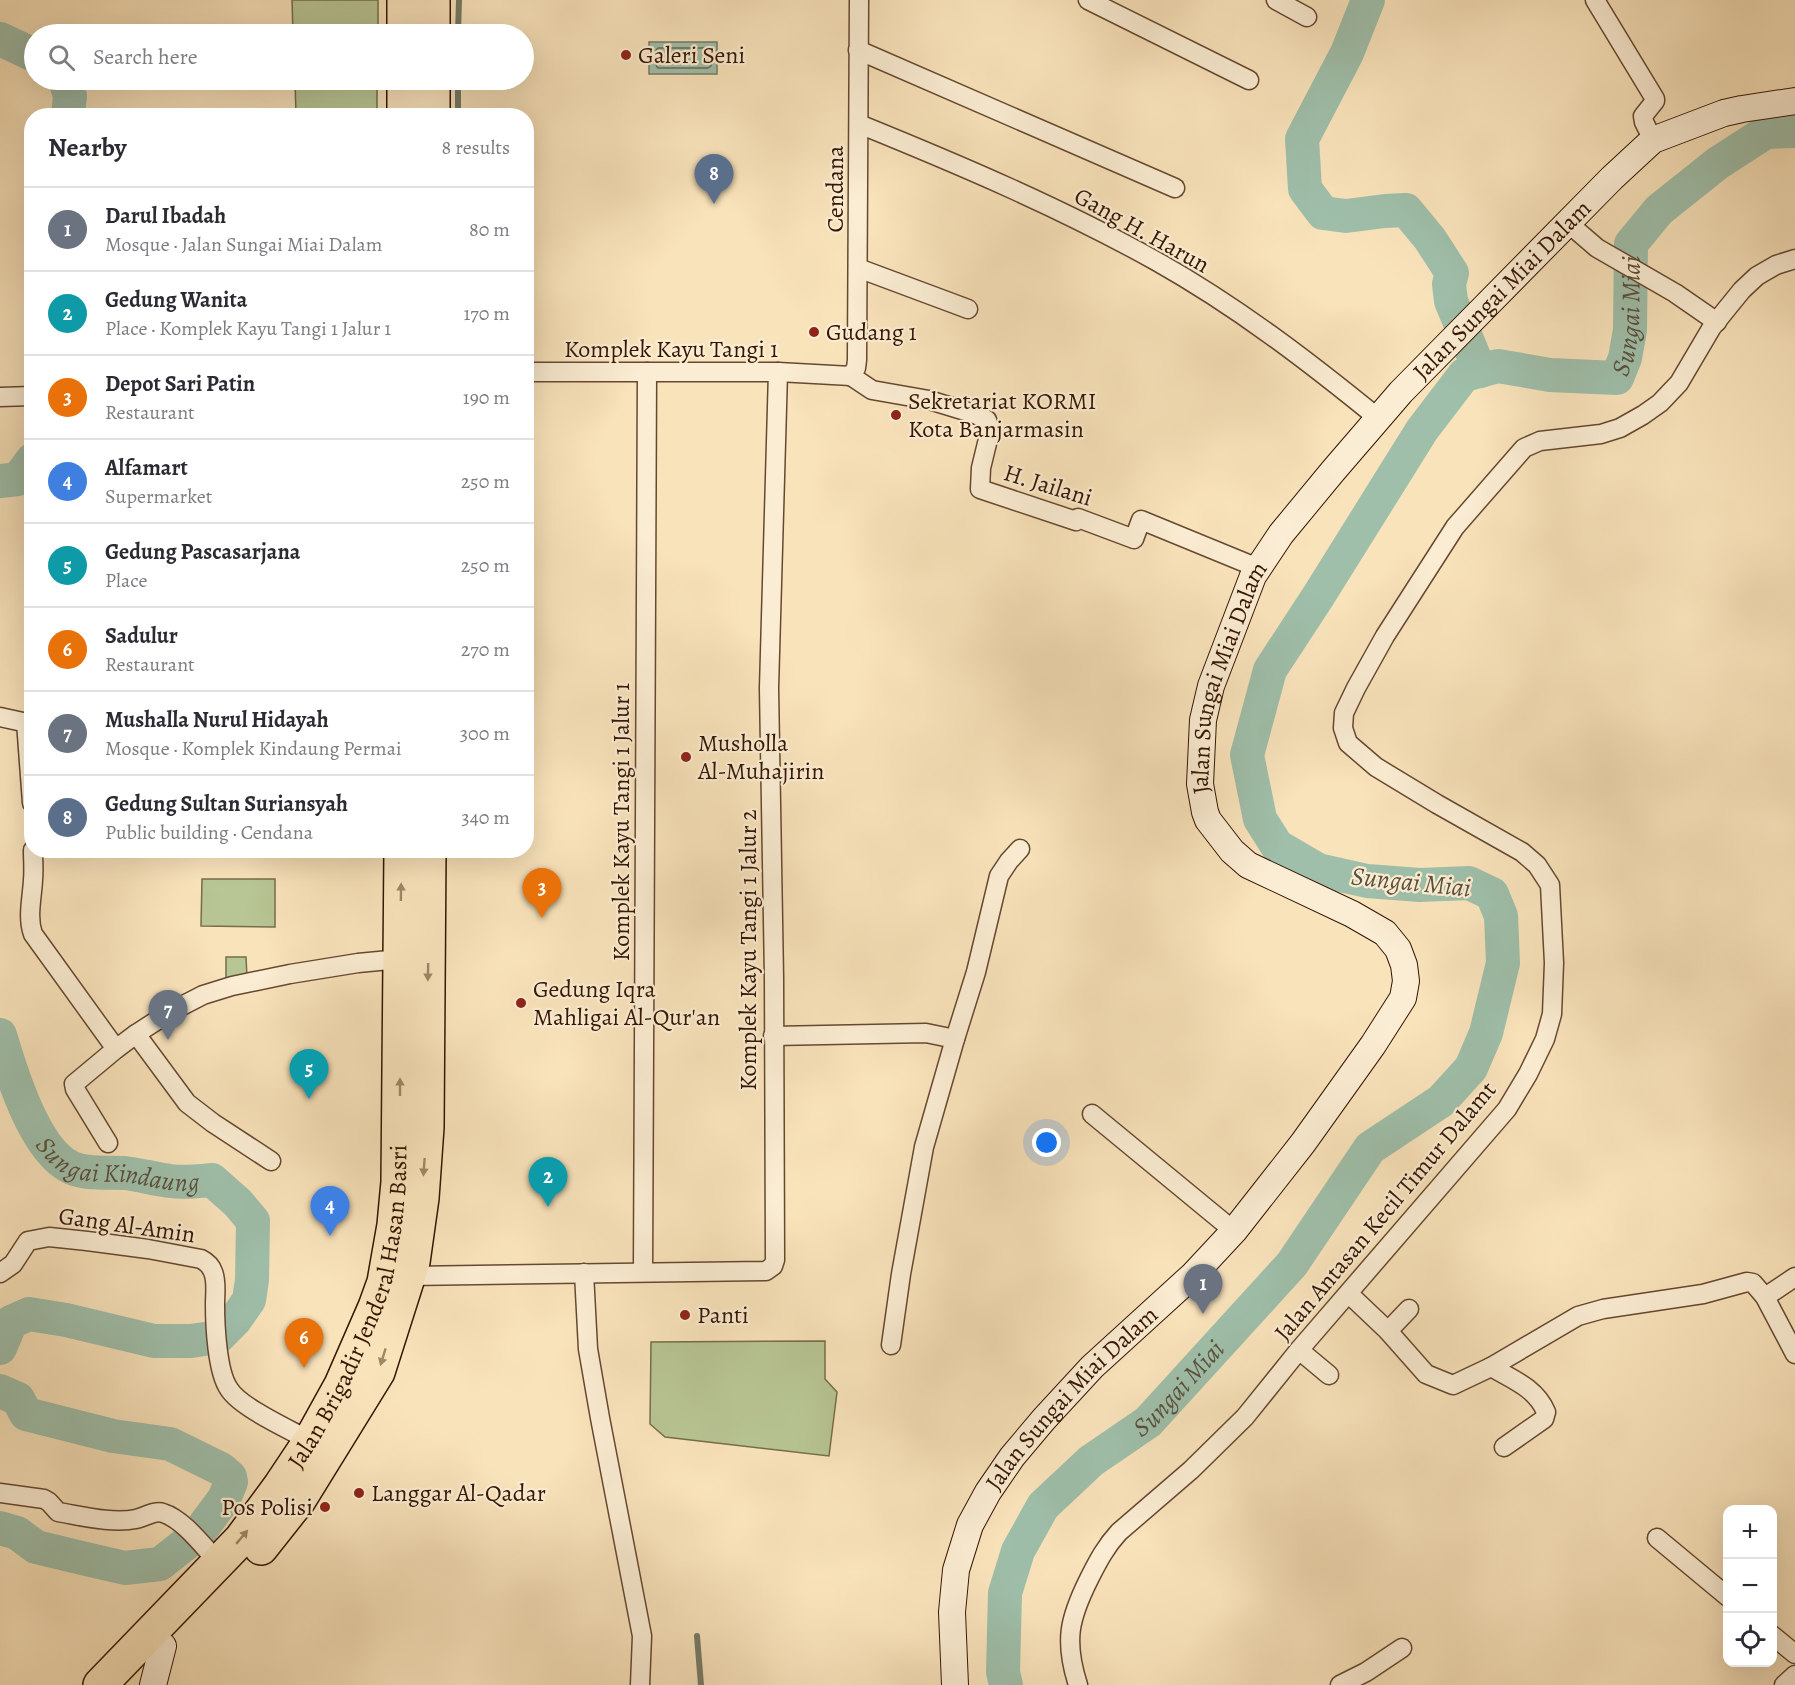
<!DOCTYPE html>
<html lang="en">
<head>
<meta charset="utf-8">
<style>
  :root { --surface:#fff; --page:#f7f7f7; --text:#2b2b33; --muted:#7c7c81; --line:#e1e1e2; --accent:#8f2418 }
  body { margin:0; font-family:Alegreya,serif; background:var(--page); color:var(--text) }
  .controls { position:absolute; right:18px; bottom:18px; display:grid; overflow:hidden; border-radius:12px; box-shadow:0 6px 24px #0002 }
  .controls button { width:54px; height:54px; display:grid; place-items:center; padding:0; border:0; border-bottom:2px solid var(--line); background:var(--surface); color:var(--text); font:30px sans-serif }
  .you { position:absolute; left:1047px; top:1143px; width:21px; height:21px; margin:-15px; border:4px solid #fff; border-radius:50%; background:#1a73e8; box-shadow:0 0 0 9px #1a73e833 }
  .badge { display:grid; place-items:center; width:39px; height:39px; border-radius:50%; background:var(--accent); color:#fff; font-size:20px; font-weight:700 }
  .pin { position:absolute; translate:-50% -50px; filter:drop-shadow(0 2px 3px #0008) }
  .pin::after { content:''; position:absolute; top:32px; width:21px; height:18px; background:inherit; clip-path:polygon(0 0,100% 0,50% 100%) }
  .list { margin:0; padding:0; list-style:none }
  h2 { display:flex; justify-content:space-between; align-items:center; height:78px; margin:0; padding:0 24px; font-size:26px }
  h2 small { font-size:20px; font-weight:400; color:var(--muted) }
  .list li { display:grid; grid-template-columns:39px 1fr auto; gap:18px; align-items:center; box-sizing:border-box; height:84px; padding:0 24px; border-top:2px solid var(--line) }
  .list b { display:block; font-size:22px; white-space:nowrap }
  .list p { margin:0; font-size:20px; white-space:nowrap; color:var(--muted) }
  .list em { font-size:20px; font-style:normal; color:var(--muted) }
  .icon { flex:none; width:33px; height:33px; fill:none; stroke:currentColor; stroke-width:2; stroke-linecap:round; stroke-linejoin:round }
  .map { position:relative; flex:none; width:1795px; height:1685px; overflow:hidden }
  .search { position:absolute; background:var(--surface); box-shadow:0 6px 24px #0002; left:24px; top:24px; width:510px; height:66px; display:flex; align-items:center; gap:15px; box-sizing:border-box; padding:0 21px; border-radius:33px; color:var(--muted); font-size:22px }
  .panel { position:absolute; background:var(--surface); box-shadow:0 6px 24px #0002; left:24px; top:108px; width:510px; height:750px; border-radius:24px }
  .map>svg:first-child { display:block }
</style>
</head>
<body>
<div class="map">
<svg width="1795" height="1685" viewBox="0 0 1795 1685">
  <rect width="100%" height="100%" fill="#f9e3bb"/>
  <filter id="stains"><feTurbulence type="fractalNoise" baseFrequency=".00333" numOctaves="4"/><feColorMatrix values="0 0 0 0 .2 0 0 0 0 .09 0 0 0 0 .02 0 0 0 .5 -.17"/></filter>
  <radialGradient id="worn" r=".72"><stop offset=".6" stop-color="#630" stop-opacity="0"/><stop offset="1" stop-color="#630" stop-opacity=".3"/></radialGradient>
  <g fill="#b8c594" stroke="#766d4b" stroke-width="1.5">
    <polygon points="292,0 378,0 378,34 293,34"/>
    <polygon points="295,80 377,80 377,115 296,115"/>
    <polygon points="202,879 275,879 275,927 201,926"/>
    <polygon points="226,957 246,957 247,977 226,978"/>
    <polygon points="825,1341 825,1379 837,1392 829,1456 665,1437 650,1424 651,1342"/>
  </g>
  <rect fill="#9fbfaa" stroke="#757b67" stroke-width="1.5" x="649" y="42" width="68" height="32"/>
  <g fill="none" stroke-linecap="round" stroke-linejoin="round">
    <path stroke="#6a6a56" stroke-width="1.5" d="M658,48h51l2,3v15l-3,2h-50c-4,-4 -4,-17 0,-20z"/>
    <g stroke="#757b67" stroke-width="6">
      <polyline points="458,34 459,0"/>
      <polyline points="458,116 458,80"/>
      <polyline points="697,1636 701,1685"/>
    </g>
    <g stroke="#9fbfaa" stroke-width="34">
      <polyline points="1368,0 1347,53 1302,139 1305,189 1323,213 1346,216 1385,211 1406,210 1430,239 1452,273 1449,284 1451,301 1480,371"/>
      <polyline points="0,39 34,55"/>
      <polyline points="65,80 70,96 68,116"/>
      <polyline points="0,481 18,479 32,460"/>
      <path id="s1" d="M0,1035c11,37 34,114 70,132 16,8 38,5 55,6 15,2 30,6 45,8 14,2 29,0 42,-1l26,23 15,18 -1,59 -3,20 -14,20 -17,17 -27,4h-37l-88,-21 -37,-6 -18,8 -11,26"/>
      <polyline points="0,1391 18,1399 26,1414 113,1436 170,1444 221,1469 230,1477 231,1482 224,1499 198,1534 160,1564 125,1568 86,1559 36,1547 17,1533 0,1528"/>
      <path id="s2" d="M1006,1685l-3,-13 2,-79 13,-42 25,-45 48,-45 57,-39 144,-158 78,-116 71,-47 30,-33 15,-35 17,-70 -2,-47 -9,-22 -23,-11 -49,2 -53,-4 -49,-11 -41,-24 -17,-27 -13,-64 23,-85 49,-75 103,-165 42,-55 34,-9 52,9 67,3 8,-20 5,-28 1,-86 28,-34 59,-47 48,-31 29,-1"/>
    </g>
    <defs>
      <g id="street">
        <polyline points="1088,0 1249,80"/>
        <polyline points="1276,0 1307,17"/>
        <polyline points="1595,0 1655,99 1655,101 1643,116 1644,122 1653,140"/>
        <polyline points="858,50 1175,188"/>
        <path d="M859,124c101,41 202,84 297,137 80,45 152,100 223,158"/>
        <polyline points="1568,223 1597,248 1675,293 1717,322"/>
        <polyline points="858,268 968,309"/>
        <polyline points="526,372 778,372 851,376"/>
        <polyline points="851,376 872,390 929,400 975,414 987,420 990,431 981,468 980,489 1076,521 1078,518 1134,539 1141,520 1258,568"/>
        <polyline points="851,376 856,368 857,360 859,0"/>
        <polyline points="0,397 32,396"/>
        <polyline points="0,717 32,724"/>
        <polyline points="26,722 32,803"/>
        <path d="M33,850c0,10 1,20 0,30 -1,19 -6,37 0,54l83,115"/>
        <polyline points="136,1034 187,1103 213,1123 271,1161"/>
        <polyline points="773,1036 926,1033 955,1039 924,1147 901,1274 891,1345"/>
        <polyline points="955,1039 976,972 999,876 1009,861 1020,849"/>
        <polyline points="1092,1114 1234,1231"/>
        <polyline points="108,1143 75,1089 74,1084 116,1049 136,1034 170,1012 203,995 232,986 290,974 358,963 400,959"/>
        <polyline points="643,1272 647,372"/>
        <path d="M0,1273l13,-9 15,-23 21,-4 38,4 61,8 53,10c6,3 10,7 12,13 4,9 2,22 2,32 0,21 2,68 14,85 12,19 60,40 81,52"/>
        <polyline points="584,1273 588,1349 600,1418 642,1636 640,1685"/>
        <polyline points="409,1276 766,1271 773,1266 775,1260 774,978 769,688 778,372"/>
        <polyline points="1349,1294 1388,1331 1426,1374 1453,1385 1491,1367 1578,1316 1603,1309 1703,1294 1747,1282 1753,1283 1765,1297 1795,1354"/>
        <polyline points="1765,1297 1795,1277"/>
        <polyline points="1388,1331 1409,1309"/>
        <polyline points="1299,1350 1329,1375"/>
        <path d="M1491,1367c21,12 45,21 55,45l-2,7 -40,28"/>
        <path d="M0,1493l44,6 5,3 9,10c24,4 55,12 78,7 9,-2 19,-9 27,-6 20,6 40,33 55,49"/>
        <polyline points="1657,1538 1728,1597"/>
        <polyline points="1772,1635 1795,1654"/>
        <path d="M1078,1685c-14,-44 -9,-66 11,-106 9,-18 17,-33 30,-47l72,-62 54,-53 54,-67 208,-241 21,-35 17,-35 7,-25 2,-51 -4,-78 -13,-20 -15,-13 -85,-48 -61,-37 -28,-24 -5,-15 1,-15 12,-25 29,-52 70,-109 69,-79 16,-7 61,-7 19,-6 23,-13 17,-12 19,-20 33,-56 30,-37 15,-14 19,-11 19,-6"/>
        <polyline points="1340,1685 1366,1672 1402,1648"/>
        <polyline points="1784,1685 1795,1675"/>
      </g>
      <g id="secondary">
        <polyline points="153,1685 163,1646"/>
        <path id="s3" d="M955,1685l-3,-73 4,-42 14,-45 18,-33 24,-35 32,-38 48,-52 101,-92 41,-44 69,-88 70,-98 30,-47 3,-17 -2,-16 -6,-16 -13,-16 -33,-19 -104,-49 -16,-14 -24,-31 -3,-8 -5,-28 3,-64 8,-34 42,-110 28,-42 52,-63 68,-79 211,-214 41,-38 71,-27 18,-4 53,-8"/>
      </g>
      <g id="highway">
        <polyline points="404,34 404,0"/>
        <polyline points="433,34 433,0"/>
        <polyline points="433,80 433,116"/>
        <polyline points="404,116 404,80"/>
        <polyline points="261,1548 299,1500 378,1372 413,1262 422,1198 427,1127 429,850"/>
        <path id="s4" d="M100,1685l141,-146 39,-53 30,-45 31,-56 34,-78 9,-25 10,-57 4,-43 3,-332"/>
      </g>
    </defs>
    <use href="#street" stroke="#664830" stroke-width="21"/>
    <use href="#secondary" stroke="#351502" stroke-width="28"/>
    <use href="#highway" stroke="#351502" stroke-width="36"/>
    <use href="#street" stroke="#fbedd3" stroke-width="18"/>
    <use href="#secondary" stroke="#fbedd3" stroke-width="26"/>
    <use href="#highway" stroke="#f9e3bb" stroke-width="33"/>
  </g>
  <defs><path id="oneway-solid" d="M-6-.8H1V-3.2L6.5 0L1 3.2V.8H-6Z" transform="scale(1.5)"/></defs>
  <g fill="#a18668">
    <use href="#oneway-solid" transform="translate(401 892) rotate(-89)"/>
    <use href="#oneway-solid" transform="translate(428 972) rotate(91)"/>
    <use href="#oneway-solid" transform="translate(400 1087) rotate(-90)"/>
    <use href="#oneway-solid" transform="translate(424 1167) rotate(94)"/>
    <use href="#oneway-solid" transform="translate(383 1357) rotate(107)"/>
    <use href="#oneway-solid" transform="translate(242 1537) rotate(-50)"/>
  </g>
  <g fill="#8f2418" stroke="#fbedd3" stroke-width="2">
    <circle cx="626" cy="55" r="6"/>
    <circle cx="814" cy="332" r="6"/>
    <circle cx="896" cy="415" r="6"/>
    <circle cx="686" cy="757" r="6"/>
    <circle cx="521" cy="1003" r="6"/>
    <circle cx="685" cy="1315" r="6"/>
    <circle cx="359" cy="1493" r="6"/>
    <circle cx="325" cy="1507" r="6"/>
  </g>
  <g text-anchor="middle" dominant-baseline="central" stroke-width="4.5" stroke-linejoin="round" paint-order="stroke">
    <g font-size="24" fill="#351502" stroke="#fbedd3" text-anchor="start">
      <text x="638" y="55">Galeri Seni</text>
      <text x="826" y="332">Gudang 1</text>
      <text x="908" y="401">Sekretariat KORMI<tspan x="908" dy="28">Kota Banjarmasin</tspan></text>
      <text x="698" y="743">Musholla<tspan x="698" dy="28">Al-Muhajirin</tspan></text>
      <text x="533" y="989">Gedung Iqra<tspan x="533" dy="28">Mahligai Al-Qur'an</tspan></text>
      <text x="697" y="1315">Panti</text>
      <text x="371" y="1493">Langgar Al-Qadar</text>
      <text x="313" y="1507" text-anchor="end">Pos Polisi</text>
    </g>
    <g font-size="24" fill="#351502" stroke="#fbedd3">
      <text transform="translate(835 189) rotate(-90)">Cendana</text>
      <text transform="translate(1142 230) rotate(29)">Gang H. Harun</text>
      <text stroke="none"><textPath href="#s3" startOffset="1766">Jalan Sungai Miai Dalam</textPath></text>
      <text x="671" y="349">Komplek Kayu Tangi 1</text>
      <text transform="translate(1048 485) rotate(17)">H. Jailani</text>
      <text stroke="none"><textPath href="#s3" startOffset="1280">Jalan Sungai Miai Dalam</textPath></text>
      <text transform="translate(621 822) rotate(-90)">Komplek Kayu Tangi 1 Jalur 1</text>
      <text transform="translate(748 950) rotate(-90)">Komplek Kayu Tangi 1 Jalur 2</text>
      <text transform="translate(1385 1211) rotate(-50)">Jalan Antasan Kecil Timur Dalamt</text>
      <text transform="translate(127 1225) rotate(8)">Gang Al-Amin</text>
      <text stroke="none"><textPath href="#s4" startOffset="465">Jalan Brigadir Jenderal Hasan Basri</textPath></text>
      <text stroke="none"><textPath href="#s3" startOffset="326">Jalan Sungai Miai Dalam</textPath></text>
    </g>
    <g font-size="26" font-style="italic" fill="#5a503d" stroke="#fbedd3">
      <text stroke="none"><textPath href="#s2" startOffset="1970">Sungai Miai</textPath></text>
      <text transform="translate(1411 882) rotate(6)">Sungai Miai</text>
      <text stroke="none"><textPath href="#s1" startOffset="198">Sungai Kindaung</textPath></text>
      <text stroke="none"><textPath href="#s2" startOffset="368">Sungai Miai</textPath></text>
    </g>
  </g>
  <rect width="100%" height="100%" filter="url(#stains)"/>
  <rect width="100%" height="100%" fill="url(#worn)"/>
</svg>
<div class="controls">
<button>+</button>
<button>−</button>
<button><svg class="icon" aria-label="locate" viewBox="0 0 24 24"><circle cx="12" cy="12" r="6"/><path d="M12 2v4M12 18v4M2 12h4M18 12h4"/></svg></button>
</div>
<div class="you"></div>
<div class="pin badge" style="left:1203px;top:1314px;background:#6b7280">1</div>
<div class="pin badge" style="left:548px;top:1207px;background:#0f9aa8">2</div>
<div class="pin badge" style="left:542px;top:918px;background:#e8710a">3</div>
<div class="pin badge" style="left:330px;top:1236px;background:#3f7fe0">4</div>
<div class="pin badge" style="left:309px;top:1099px;background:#0f9aa8">5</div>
<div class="pin badge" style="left:304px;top:1368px;background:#e8710a">6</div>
<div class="pin badge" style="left:168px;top:1040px;background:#6b7280">7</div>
<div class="pin badge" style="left:714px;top:204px;background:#5c6f8a">8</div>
<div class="search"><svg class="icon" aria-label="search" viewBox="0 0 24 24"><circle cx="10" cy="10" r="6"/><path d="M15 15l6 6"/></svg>Search here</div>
<section class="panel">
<h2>Nearby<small>8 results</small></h2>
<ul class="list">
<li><span class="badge" style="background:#6b7280">1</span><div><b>Darul Ibadah</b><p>Mosque · Jalan Sungai Miai Dalam</p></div><em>80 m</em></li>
<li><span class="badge" style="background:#0f9aa8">2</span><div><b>Gedung Wanita</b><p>Place · Komplek Kayu Tangi 1 Jalur 1</p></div><em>170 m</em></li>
<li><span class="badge" style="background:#e8710a">3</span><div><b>Depot Sari Patin</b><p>Restaurant</p></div><em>190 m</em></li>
<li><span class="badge" style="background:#3f7fe0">4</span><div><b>Alfamart</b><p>Supermarket</p></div><em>250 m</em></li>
<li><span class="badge" style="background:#0f9aa8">5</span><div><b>Gedung Pascasarjana</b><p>Place</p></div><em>250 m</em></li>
<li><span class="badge" style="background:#e8710a">6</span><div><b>Sadulur</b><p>Restaurant</p></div><em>270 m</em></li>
<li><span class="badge" style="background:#6b7280">7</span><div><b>Mushalla Nurul Hidayah</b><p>Mosque · Komplek Kindaung Permai</p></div><em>300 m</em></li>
<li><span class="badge" style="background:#5c6f8a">8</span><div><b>Gedung Sultan Suriansyah</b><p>Public building · Cendana</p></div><em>340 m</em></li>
</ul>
</section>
</div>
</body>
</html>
